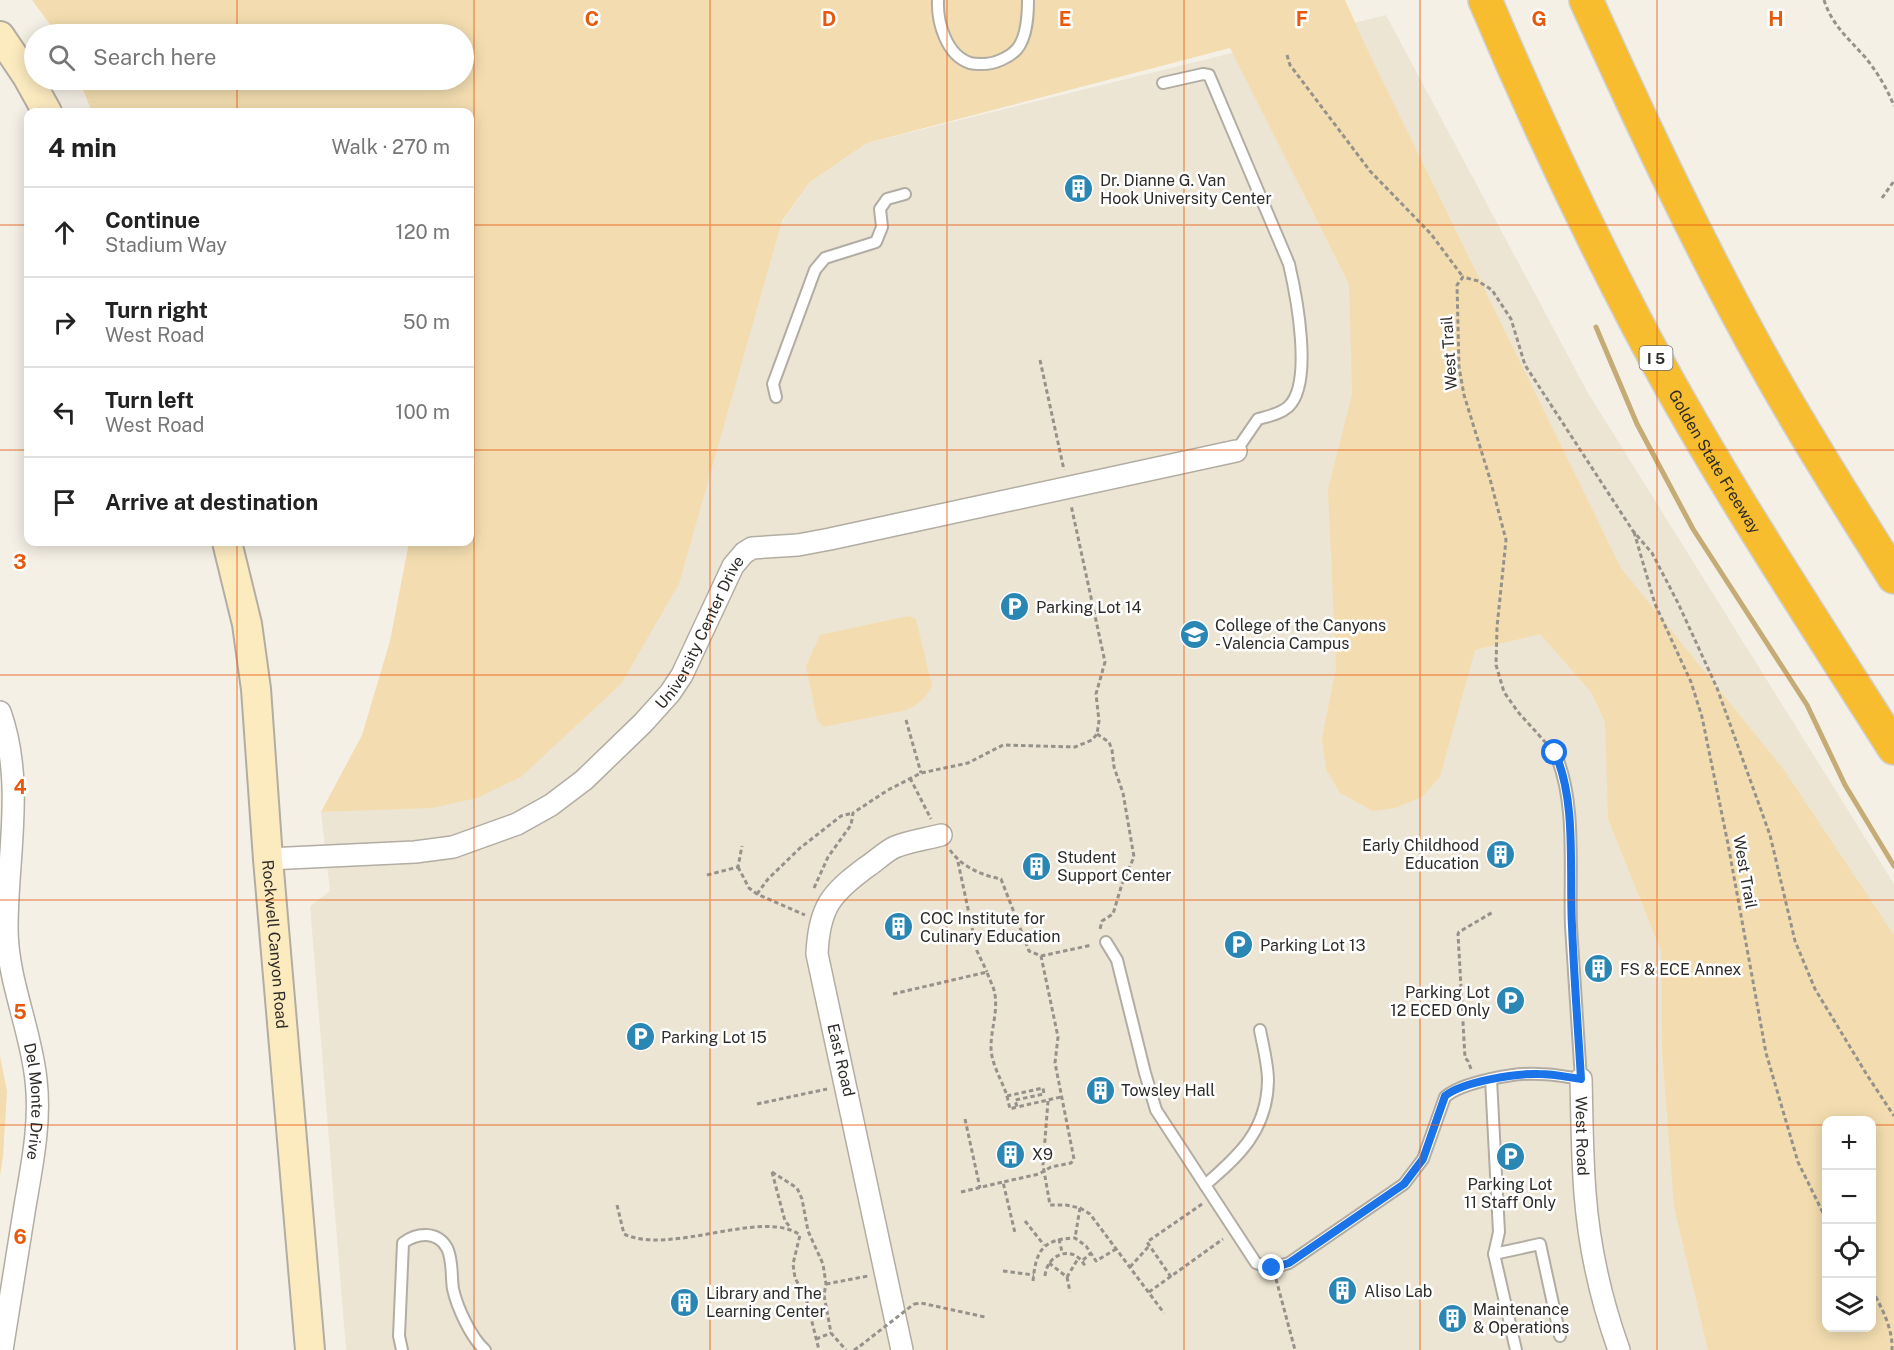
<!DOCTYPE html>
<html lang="en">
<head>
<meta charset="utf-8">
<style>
  :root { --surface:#fff; --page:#f6f6f6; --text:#222; --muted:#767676; --line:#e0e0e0 }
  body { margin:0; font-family:"Public Sans",sans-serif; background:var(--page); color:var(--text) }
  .controls { position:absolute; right:18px; bottom:18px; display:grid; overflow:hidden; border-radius:12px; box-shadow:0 3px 15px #0003 }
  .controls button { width:54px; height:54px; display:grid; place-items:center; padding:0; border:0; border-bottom:2px solid var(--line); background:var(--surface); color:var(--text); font:30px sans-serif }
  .stop { position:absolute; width:18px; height:18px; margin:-14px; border:4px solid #1a73e8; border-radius:50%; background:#fff }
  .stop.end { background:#1a73e8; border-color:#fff; box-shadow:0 2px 6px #0008 }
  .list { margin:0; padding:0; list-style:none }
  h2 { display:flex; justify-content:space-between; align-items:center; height:78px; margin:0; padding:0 24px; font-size:26px }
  h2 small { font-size:20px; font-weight:400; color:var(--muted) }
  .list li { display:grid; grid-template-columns:39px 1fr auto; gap:18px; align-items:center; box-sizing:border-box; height:90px; padding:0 24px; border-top:2px solid var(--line) }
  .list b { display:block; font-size:22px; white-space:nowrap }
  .list p { margin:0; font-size:20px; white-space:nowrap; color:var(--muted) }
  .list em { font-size:20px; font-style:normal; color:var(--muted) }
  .icon { flex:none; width:33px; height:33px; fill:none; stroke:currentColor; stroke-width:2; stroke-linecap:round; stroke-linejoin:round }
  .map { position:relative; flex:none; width:1894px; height:1350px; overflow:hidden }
  .search { position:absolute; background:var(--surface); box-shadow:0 3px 15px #0003; left:24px; top:24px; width:450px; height:66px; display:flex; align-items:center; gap:15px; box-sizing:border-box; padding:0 21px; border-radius:33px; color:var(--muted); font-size:22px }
  .panel { position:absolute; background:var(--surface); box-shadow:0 3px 15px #0003; left:24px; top:108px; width:450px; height:438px; border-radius:12px }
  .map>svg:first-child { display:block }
</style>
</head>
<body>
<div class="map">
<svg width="1894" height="1350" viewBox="0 0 1894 1350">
  <rect width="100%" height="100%" fill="#f5f0e5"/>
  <path fill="#ede5d3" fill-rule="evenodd" d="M1386,15l202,378 306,491v466h-1548l-36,-444 20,-15 -9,-79 53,-3 436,-627 57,-39zM1826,1120h46v208h-46z"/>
  <g fill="#f3ddb0" fill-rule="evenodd">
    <path d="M32,0h1313l22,49 254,519 163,202 110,165v415h-186l-34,-143 -12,-157 -1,-99 -53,-132 -3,-97 -14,-30 -51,-58 -65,16 -35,127 -18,20 -27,11 -22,3 -33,-18 -14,-24 -4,-31 14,-70 -8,-179 24,-95 -3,-110 -119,-236 -363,95 -57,39 -28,39 -103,363 -58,100 -100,93 -44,21 -45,10 -111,4 41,-77 28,-94 19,-99h61v-430h-378l-13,-32h385v-46h-407zM1826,1120h46v208h-46z"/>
    <path d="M908,616l8,3 16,67c-6,12 -14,18 -25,24l-84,17 -6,-7 -11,-54 14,-31z"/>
    <polygon points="0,1056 7,1091 3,1157 0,1176"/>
  </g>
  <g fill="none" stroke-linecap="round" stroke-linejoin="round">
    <polyline stroke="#c5ab76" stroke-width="5" points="1596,327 1637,424 1693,529 1807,705 1845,785 1894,866"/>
    <defs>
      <g id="lane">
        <path d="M938,0c-1,22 8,55 32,63 3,1 9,1 13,1 11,0 26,-6 34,-15 10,-12 11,-33 11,-49"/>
        <path d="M1163,83l40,-9 6,1 80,189c7,30 25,120 -1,143 -8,7 -19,9 -30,12l-22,32"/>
        <polyline points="776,397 773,384 815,270 825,258 876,242 882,227 880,209 887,199 905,194"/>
        <path d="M1106,942l11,18 28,113 11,37 100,153 16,5 17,-5 115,-79 19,-25 22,-62c17,-15 72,-25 94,-23 14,0 28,3 42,5 -3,-51 -7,-102 -10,-153 -2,-53 6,-125 -16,-173"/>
        <polyline points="1491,1079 1499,1232 1494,1254 1516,1350"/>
        <path d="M1205,1185c35,-30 62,-55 63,-104 0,-17 -5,-35 -8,-51"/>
        <polyline points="1494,1254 1540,1244 1560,1336"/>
        <path d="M402,1350l-3,-14 4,-93c13,-10 34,-13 44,5 6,12 4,28 6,41 4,18 18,49 32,61"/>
      </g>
      <g id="street">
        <path id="s1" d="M0,712c25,70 7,144 7,216 0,51 24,102 29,152 5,42 -4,85 -11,126 -8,48 -15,96 -23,144"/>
        <path id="s2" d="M268,859l147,-7 38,-5 64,-23 34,-19 33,-25 59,-57 27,-30 12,-18 51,-109 11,-13 8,-5 46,-3 32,-6 406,-88"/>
        <path id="s3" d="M1581,1079c1,38 1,76 4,114 4,53 16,107 34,157"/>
        <path d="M902,1350l-85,-396c2,-47 14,-61 51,-88 9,-6 18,-15 27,-19 14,-6 31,-8 46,-12"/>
      </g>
      <g id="secondary">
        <polyline points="0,36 27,76 47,112"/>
        <path id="s4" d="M227,542l20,82 9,65 12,170 42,491"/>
      </g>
      <g id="highway">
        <path id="s5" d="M1485,0c46,109 96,216 150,320 77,148 170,287 259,428"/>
        <path d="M1586,0c57,126 115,250 183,371 39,70 83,138 125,206"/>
      </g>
    </defs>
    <use href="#lane" stroke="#b2ada3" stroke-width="14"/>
    <use href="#street" stroke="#b2ada3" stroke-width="24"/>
    <use href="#secondary" stroke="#b2ada3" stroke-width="32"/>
    <use href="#highway" stroke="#d1d1d0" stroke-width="36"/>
    <g stroke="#96928b" stroke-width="3" stroke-dasharray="4.5 3" stroke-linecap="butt">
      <path d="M1824,0c8,25 24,38 41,57 12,15 22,31 29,49"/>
      <polyline points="1287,55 1290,65 1370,171 1431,234 1463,277"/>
      <polyline points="1882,198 1894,181"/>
      <polyline points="1040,360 1064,470"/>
      <polyline points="1634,532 1655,604 1691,682 1702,717 1728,844 1766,1053 1798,1162 1826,1219"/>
      <polyline points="906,720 921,773"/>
      <polyline points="1097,734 1109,742 1112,750 1114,767 1123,793 1134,857 1122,884 1113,914 1102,921 1100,929"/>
      <polyline points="1546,743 1518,712 1504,692 1496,665 1497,627 1506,540 1490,479 1464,395 1459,367 1457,285 1463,277 1478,281 1492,290 1511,319 1525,365 1633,531 1652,553 1678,603 1717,688 1770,835 1795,941 1815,989 1867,1075 1894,1116"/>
      <polyline points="910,778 931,819"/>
      <path d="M950,850c12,17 31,25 51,29l28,72 12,5 17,81 -3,26 19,96 -3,4 -20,4 -12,7 -36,8"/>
      <polyline points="958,862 977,951 987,972"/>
      <polyline points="738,867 749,888 757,894 805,915"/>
      <polyline points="707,875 738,867 742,846"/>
      <polyline points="814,888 828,857 851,825 853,813 888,790 921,773 968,763 1003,745 1075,747 1092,740 1097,734 1099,721 1096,694 1105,662 1071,505"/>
      <polyline points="757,894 768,879 800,848 841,816 853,813"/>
      <polyline points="1041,956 1092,945"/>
      <path d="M893,994l94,-22c2,6 5,12 7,18 5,19 -3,38 -3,57 0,17 11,33 16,49l36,-8 1,6 -29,6 2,7 44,-10"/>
      <polyline points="1471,1069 1468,1061 1465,1058 1458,934 1459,932 1493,912"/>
      <polyline points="1007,1096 1010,1109 1017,1107"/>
      <polyline points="1048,1101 1043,1165 1050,1205 1066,1205 1080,1208 1075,1238"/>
      <polyline points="757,1104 827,1089"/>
      <polyline points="965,1119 980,1188"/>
      <polyline points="772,1172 797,1188 802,1199 808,1231 823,1264 826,1284 824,1295 831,1333 846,1350"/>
      <polyline points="772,1172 785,1221 791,1228"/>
      <polyline points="961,1192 1003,1182 1015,1233"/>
      <path d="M617,1205l7,29c46,22 140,-26 176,1l-7,29 2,14 11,20 13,52"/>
      <polyline points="1080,1208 1090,1214 1164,1313"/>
      <polyline points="1025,1221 1044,1245"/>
      <polyline points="1059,1239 1062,1252"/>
      <polyline points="1083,1260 1091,1253"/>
      <polyline points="1049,1263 1067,1277 1079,1257"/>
      <polyline points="1130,1267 1150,1245"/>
      <polyline points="1003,1271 1034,1275"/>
      <path d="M1045,1276c2,-23 29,-32 40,-10"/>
      <polyline points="1067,1277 1070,1292"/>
      <polyline points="1171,1277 1147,1242 1202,1204"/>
      <polyline points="1276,1279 1295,1350"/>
      <path d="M1033,1281c3,-30 9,-42 42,-43l11,8 10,15 20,-12"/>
      <polyline points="826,1284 868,1276"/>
      <path d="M1872,1290c10,18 21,39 20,60"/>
      <polyline points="1149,1292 1223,1239"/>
      <polyline points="806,1298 824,1295"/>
      <polyline points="914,1304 921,1303 985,1317"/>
      <polyline points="816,1339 831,1333"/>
      <polyline points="854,1350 860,1346"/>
    </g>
    <use href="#lane" stroke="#fff" stroke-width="10"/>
    <use href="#street" stroke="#fff" stroke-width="21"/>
    <use href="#secondary" stroke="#fdebc0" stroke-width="28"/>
    <use href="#highway" stroke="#f7bd2e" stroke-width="33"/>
    <polyline stroke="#96928b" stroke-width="3" stroke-dasharray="4.5 3" stroke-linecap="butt" points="860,1346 914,1304"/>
  </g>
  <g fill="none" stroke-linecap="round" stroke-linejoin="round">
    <path stroke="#1a73e8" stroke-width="8" d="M1272,1268l17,-5 115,-79 19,-25 22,-63c17,-14 71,-23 94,-22 14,0 28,3 42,5 -3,-51 -7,-102 -9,-153 -3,-53 5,-125 -17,-173"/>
  </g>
  <path fill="none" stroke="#e8590c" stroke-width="1.5" stroke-opacity="0.55" d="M237,0v34M474,0v1350M710,0v1350M947,0v1350M1184,0v1350M1420,0v1350M1657,0v1350M237,80v32M0,225h28M470,225h1424M0,450h28M470,450h1424M237,542v808M0,675h1894M0,900h1894M0,1125h1826M1872,1125h22"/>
  <defs>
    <symbol id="building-disc" viewBox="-11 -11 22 22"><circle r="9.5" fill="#2a87b3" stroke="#fff"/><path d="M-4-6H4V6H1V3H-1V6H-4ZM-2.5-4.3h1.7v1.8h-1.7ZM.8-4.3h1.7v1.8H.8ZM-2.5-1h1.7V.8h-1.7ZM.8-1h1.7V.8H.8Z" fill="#fff"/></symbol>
    <symbol id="parking-disc" viewBox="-11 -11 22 22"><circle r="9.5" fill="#2a87b3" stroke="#fff"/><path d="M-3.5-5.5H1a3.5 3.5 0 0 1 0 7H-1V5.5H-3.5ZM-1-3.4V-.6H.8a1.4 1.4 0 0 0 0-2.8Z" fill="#fff"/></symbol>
    <symbol id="university-disc" viewBox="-11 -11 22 22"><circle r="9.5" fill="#2a87b3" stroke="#fff"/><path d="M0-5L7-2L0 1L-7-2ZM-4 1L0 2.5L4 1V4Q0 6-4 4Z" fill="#fff"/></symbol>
  </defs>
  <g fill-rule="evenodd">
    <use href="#building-disc" x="1062" y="172" width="33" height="33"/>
    <use href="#parking-disc" x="998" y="590" width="33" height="33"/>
    <use href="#university-disc" x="1178" y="618" width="33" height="33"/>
    <use href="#building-disc" x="1484" y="838" width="33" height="33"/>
    <use href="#building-disc" x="1020" y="850" width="33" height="33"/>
    <use href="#building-disc" x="882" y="910" width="33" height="33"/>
    <use href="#parking-disc" x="1222" y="928" width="33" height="33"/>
    <use href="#building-disc" x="1582" y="952" width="33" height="33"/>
    <use href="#parking-disc" x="1494" y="984" width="33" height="33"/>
    <use href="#parking-disc" x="624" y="1020" width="33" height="33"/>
    <use href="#building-disc" x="1084" y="1074" width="33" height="33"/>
    <use href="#building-disc" x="994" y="1138" width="33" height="33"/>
    <use href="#parking-disc" x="1494" y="1140" width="33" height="33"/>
    <use href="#building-disc" x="1326" y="1274" width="33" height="33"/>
    <use href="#building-disc" x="668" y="1286" width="33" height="33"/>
    <use href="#building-disc" x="1436" y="1302" width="33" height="33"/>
  </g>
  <g text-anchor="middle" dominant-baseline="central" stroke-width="5" stroke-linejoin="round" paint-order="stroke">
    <rect fill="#fff" stroke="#6d6b68" stroke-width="1.5" x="1639.5" y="346" width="33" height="24" rx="4.5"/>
    <g font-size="15" font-weight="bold" fill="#2e2c28">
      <text x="1656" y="358">I 5</text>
    </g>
    <g font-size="16" fill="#2e2c28" stroke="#fff" text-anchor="start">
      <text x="1100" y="180">Dr. Dianne G. Van<tspan x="1100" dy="18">Hook University Center</tspan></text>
      <text x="1036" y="607">Parking Lot 14</text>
      <text x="1215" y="625">College of the Canyons<tspan x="1215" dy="18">- Valencia Campus</tspan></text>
      <text x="1479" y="845" text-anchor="end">Early Childhood<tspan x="1479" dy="18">Education</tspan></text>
      <text x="1057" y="857">Student<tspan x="1057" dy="18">Support Center</tspan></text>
      <text x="920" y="918">COC Institute for<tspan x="920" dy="18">Culinary Education</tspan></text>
      <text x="1260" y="945">Parking Lot 13</text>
      <text x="1620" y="969">FS &amp; ECE Annex</text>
      <text x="1490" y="992" text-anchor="end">Parking Lot<tspan x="1490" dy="18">12 ECED Only</tspan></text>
      <text x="661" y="1037">Parking Lot 15</text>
      <text x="1121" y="1090">Towsley Hall</text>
      <text x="1032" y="1154">X9</text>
      <text x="1510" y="1184" text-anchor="middle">Parking Lot<tspan x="1510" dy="18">11 Staff Only</tspan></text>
      <text x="1364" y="1291">Aliso Lab</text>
      <text x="706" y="1293">Library and The<tspan x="706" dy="18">Learning Center</tspan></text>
      <text x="1473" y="1309">Maintenance<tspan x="1473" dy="18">&amp; Operations</tspan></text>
    </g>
    <g font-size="16" fill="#2e2c28" stroke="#fff">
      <text transform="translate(1449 353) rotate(-94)">West Trail</text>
      <text stroke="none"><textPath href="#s5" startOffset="516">Golden State Freeway</textPath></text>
      <text stroke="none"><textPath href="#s2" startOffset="524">University Center Drive</textPath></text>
      <text transform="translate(1745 872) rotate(80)">West Trail</text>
      <text stroke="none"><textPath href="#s4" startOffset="406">Rockwell Canyon Road</textPath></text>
      <text transform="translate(841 1060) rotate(77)">East Road</text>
      <text stroke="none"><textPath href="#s1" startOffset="394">Del Monte Drive</textPath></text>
      <text stroke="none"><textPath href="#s3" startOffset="57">West Road</textPath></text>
    </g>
  </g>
  <g font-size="20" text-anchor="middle" font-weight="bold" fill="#e8590c" stroke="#fff" stroke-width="5" stroke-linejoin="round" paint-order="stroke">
    <text x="592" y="26">C</text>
    <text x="829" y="26">D</text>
    <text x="1065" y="26">E</text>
    <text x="1302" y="26">F</text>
    <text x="1539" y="26">G</text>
    <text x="1776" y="26">H</text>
    <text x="20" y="569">3</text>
    <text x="20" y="794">4</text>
    <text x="20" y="1019">5</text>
    <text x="20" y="1244">6</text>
  </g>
</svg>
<div class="controls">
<button>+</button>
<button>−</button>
<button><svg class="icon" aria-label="locate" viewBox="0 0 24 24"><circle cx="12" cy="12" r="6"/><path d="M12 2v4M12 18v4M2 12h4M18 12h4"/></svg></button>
<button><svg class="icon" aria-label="layers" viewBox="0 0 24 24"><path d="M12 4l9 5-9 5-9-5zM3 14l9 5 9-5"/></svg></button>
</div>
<div class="stop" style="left:1555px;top:753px"></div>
<div class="stop end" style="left:1272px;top:1268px"></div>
<div class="search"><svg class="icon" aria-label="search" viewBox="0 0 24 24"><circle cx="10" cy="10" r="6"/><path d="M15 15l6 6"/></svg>Search here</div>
<section class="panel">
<h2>4 min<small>Walk · 270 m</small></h2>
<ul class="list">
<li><svg class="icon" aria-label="ahead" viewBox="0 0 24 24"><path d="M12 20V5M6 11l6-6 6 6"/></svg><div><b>Continue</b><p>Stadium Way</p></div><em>120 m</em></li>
<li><svg class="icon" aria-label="right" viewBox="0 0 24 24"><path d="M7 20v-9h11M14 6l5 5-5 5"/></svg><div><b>Turn right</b><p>West Road</p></div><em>50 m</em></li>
<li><svg class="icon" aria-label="left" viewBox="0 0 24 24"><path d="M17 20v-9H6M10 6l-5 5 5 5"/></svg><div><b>Turn left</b><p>West Road</p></div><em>100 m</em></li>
<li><svg class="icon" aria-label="arrive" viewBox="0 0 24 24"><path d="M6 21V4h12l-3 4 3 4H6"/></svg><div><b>Arrive at destination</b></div></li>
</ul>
</section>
</div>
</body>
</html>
